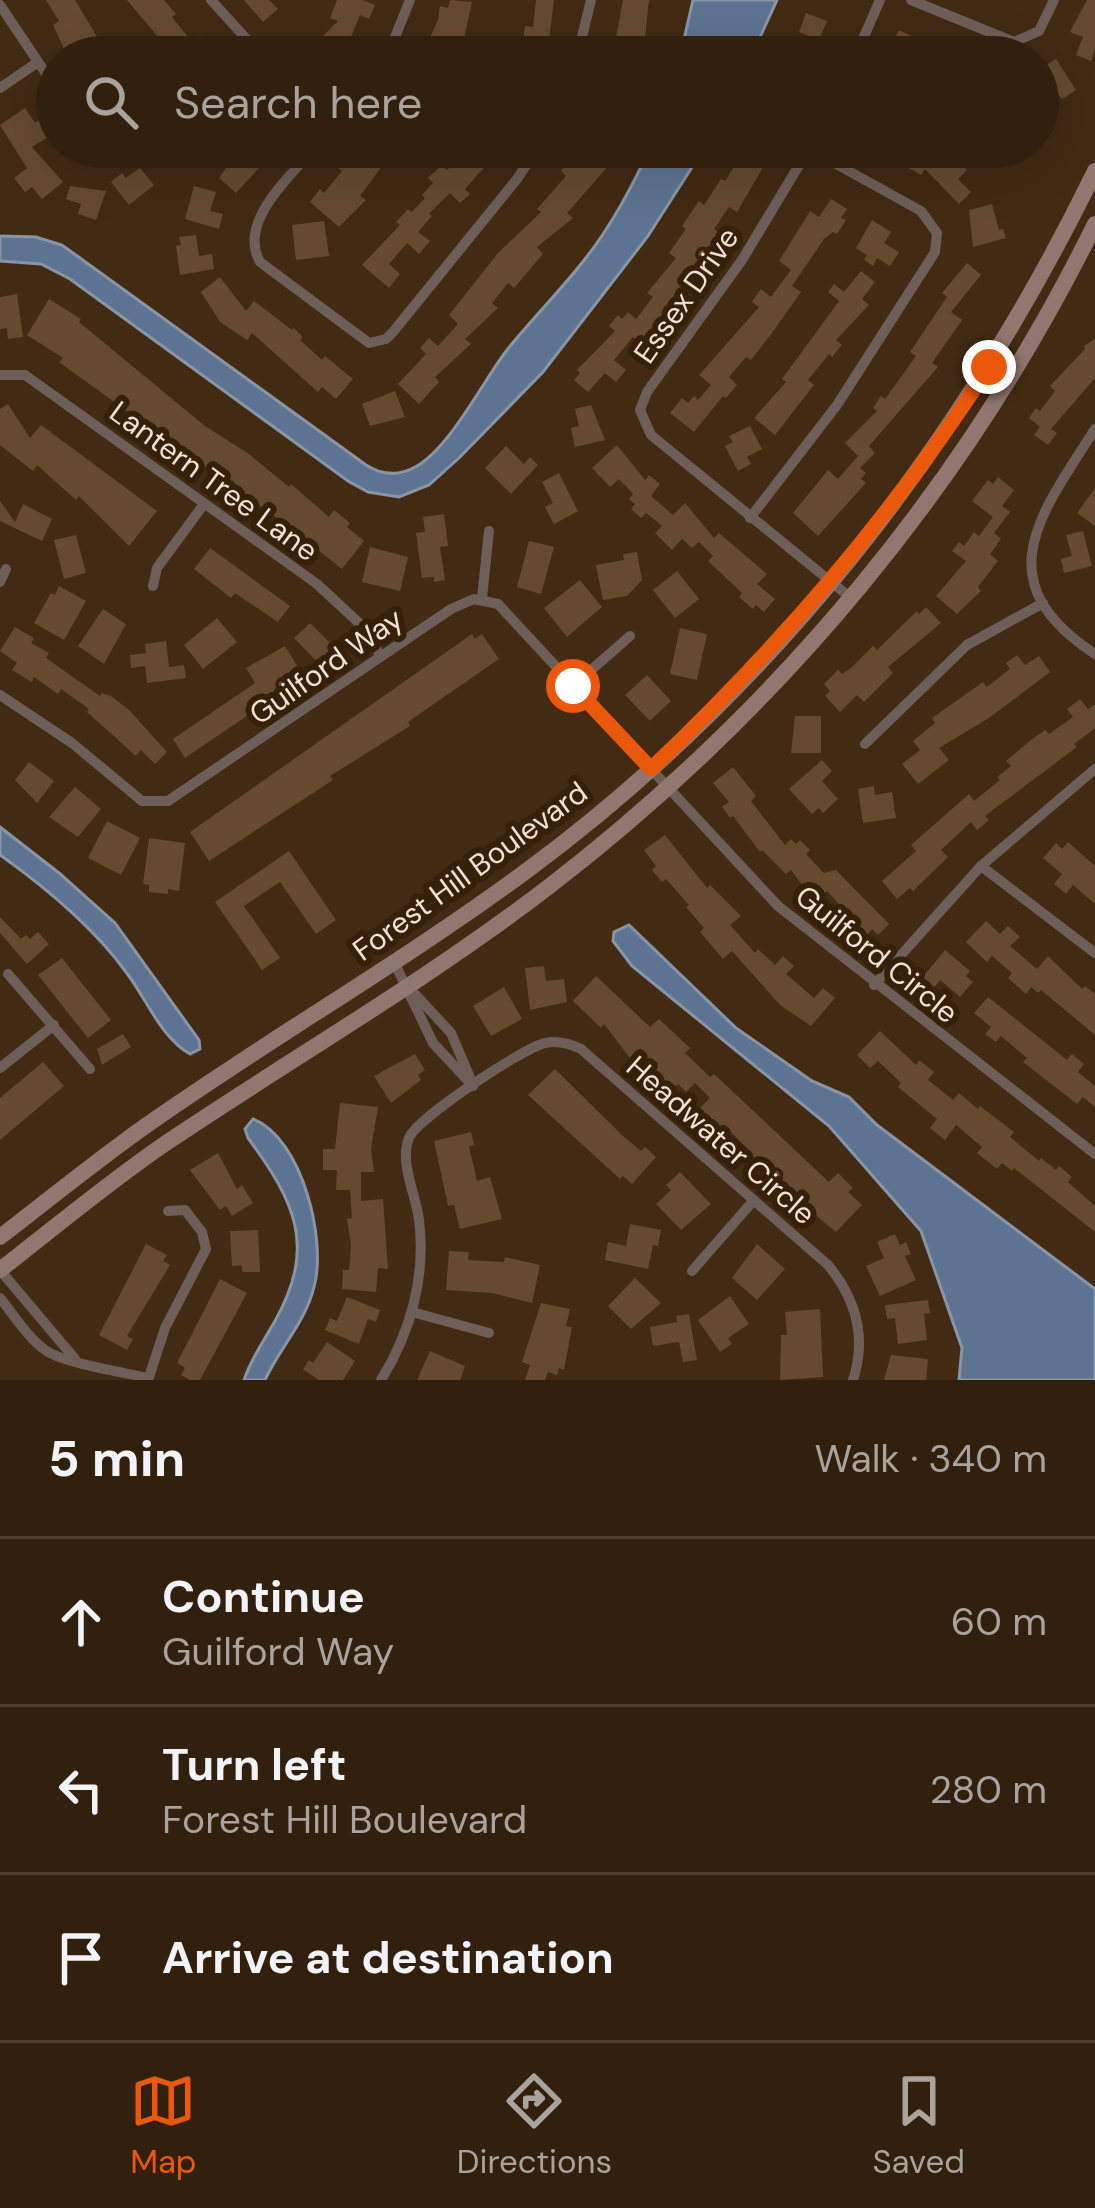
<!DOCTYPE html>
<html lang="en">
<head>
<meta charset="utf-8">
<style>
  :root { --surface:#32200e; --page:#3a2817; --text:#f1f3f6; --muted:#a8a39e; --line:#4d3e2e; --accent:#ea580c }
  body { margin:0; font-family:"DM Sans",sans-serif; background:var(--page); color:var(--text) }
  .stop { position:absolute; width:36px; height:36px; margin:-27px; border:9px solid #ea580c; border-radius:50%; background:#fff }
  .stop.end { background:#ea580c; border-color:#fff; box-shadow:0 3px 12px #0008 }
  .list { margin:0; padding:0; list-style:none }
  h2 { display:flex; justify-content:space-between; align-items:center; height:156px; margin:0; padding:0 48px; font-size:51px }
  h2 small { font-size:39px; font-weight:400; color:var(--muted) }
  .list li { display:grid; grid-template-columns:78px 1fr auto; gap:36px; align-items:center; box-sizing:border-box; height:168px; padding:0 48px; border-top:3px solid var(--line) }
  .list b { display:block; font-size:45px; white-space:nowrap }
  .list p { margin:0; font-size:39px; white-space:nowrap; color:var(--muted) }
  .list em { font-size:39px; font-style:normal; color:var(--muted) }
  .icon { flex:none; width:66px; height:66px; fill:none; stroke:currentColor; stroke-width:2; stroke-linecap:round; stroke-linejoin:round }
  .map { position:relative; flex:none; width:1095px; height:1380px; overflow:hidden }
  .search { position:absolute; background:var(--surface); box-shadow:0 12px 48px #0002; left:36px; right:36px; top:36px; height:132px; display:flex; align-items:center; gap:30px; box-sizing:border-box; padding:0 42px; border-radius:66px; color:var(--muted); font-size:45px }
  .sheet { height:660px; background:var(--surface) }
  nav { display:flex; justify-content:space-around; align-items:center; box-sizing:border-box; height:168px; border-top:3px solid var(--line); background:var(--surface); font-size:33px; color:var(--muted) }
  nav a { display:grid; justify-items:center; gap:6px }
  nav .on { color:var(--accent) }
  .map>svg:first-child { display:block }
</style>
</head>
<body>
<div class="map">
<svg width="1095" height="1380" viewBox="0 0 1095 1380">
  <rect width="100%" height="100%" fill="#422a13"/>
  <g fill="#5c7491" stroke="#8995a5" stroke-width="3">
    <polygon points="693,0 777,0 751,57 680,57"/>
    <path d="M651,147h54l-57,89 -105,136 -83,85 -31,28 -30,12 -31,-5 -20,-11 -278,-202 -29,-15 -41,-3v-25l36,1 26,8 304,220c17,11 34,11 51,1 34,-20 66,-85 90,-116 25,-31 54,-60 78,-91 27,-34 47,-73 66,-112z"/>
    <path d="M0,827l59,46 56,50 84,117 1,9 -10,5c-29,-16 -44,-56 -64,-82 -33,-45 -81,-85 -126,-117z"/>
    <polygon points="629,925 736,1028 812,1081 849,1097 877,1125 1095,1289 1095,1380 959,1380 962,1348 921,1231 829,1126 632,966 613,941 614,932"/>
    <path d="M253,1119c49,19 74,121 61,168 -8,34 -35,62 -49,93h-21c7,-21 20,-40 31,-59 42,-75 20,-119 -27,-183l-3,-9z"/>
  </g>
  <g fill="#654a30">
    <polygon points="46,0 75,0 99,40 68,57 53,25 59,21"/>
    <polygon points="127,0 164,0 176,14 172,17 192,42 200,35 220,57 188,57 176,44 169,50"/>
    <polygon points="244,0 269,0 278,9 263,22"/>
    <polygon points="337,0 362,0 375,5 369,19 360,15 346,49 354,57 318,57 310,49 338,21 330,18"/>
    <polygon points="450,0 472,2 460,57 421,57 438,20 440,6 448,8"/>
    <polygon points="536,0 554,0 547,57 521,57 525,26 533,27"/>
    <polygon points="623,0 649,0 643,57 613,54"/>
    <polygon points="1087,0 1095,0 1095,50 1091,61 1076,55 1083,37 1070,32"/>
    <polygon points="806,13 827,21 819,40 799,32"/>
    <polygon points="899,30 914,37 904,57 886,57"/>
    <polygon points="1056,59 1076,90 1062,99 1057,93 1043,102 1038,95 1038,76 1043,73 1040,69"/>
    <polygon points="25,108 35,123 40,120 50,136 32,147 63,182 42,199 32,187 25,192 14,178 27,168 0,125"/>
    <rect x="140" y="147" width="34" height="14"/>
    <polygon points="240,147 265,147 251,159 260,167 236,193 219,178"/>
    <polygon points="358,147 396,147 360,196 366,200 339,227 310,202 320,189 324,193 342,171 338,168"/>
    <polygon points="468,147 492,147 498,152 465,189 470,194 460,203 450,193 429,214 432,216 418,232 430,241 419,254 407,243 389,264 400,274 389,288 362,265 400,225 396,222 408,209 412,212 425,198 422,195 433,183 428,178 442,165 447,170"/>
    <polygon points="596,147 613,147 606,161 610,164 567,213 573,218 537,247 543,254 514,288 508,283 492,303 498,308 465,339 471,344 435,377 439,382 419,404 398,384 426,354 420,348 429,338 438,346 458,324 449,315 498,253 541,212 537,209 566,176 561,171 570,159 580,167"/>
    <polygon points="739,147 775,147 737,212 729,207 714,229 723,235 651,332 654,334 643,346 633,337 614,360 626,370 616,382 605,373 588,392 574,380 580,373 577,370 615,331 609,326 618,315 622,319 628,312 636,319 653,297 647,293 676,258 669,253 686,229 682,226 699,201 704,205 721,179 725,181 739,159 734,156"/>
    <polygon points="873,147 923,147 921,151 945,166 954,157 967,170 958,179 971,192 959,204 925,169 921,175"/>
    <polygon points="140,168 154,185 129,205 111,182 122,173 126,178"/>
    <polygon points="70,186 106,191 96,220 78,214 81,204 66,199"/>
    <polygon points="194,186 216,192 210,211 223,214 219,229 185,219"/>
    <polygon points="831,199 847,209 841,218 846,220 837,234 833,232 824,239 792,286 801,292 772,333 751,360 746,357 729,377 737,385 726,398 723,396 694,432 670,413 682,398 688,403 694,396 698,400 711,385 699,375 759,307 752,302 761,289 771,297 791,270 779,261 802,224 810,211 819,217"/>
    <polygon points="992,204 999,230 1003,229 1006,238 973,247 969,210"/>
    <polygon points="872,220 891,232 884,243 899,252 890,266 877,258 873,266 864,260 867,255 856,248"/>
    <polygon points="324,221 329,256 296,260 292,225"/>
    <polygon points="196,235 199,256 212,254 214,269 180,275 176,246 181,245 179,237"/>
    <polygon points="967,263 981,275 951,312 962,320 932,363 938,367 869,446 875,453 860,468 866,473 861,479 866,483 818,536 793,513 828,470 838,479 858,456 845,443 877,411 873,408 881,396 885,399 916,356 910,352 947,297 942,293"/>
    <polygon points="861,271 875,282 862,299 869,305 836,340 842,345 832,357 829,354 808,380 814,385 775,435 754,418 786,382 782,379 839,301 828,292 834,284 844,292"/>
    <polygon points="220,277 246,311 254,301 292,330 294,328 303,337 300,340 322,360 325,356 353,379 336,399 322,387 318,392 252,333 247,340 220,322 201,292"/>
    <polygon points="17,294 23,337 8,339 7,328 0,329 0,297"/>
    <polygon points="49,299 81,319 79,322 205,426 249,454 289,487 291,484 329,517 334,510 350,523 347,527 364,541 342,569 280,520 71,371 59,362 63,358 27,335"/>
    <polygon points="1095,339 1095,378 1051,429 1057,433 1048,445 1034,435 1040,427 1029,418 1036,408 1040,411 1055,391 1050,386 1085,349 1084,346"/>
    <polygon points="395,391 405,417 370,426 362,404"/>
    <polygon points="8,404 30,438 41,425 157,511 129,546 79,496 76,500 37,465 33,471 0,445 0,409"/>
    <polygon points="591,405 605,440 575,447 571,428 579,426 575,409"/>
    <polygon points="750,426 762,449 747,457 751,464 738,471 725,446 733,442 729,436"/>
    <polygon points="617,445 645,480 649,475 660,484 651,496 673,515 685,503 714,538 719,533 767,574 757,584 775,599 764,612 756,605 753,609 739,597 742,593 708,561 713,556 699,542 692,548 682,539 672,550 655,533 662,526 646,513 641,518 631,509 635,504 629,499 633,494 619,479 610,487 592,468"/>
    <polygon points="506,446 524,464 530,457 538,465 511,494 485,468"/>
    <polygon points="559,473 578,511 554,524 545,507 553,503 542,482"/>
    <polygon points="998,477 1014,490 1002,506 1010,512 994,533 1001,539 990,554 998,561 978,587 981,591 957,614 936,596 966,561 952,551 959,542 964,546 974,532 979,536 993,517 972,501 988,480 993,484"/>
    <polygon points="1095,488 1095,526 1077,513"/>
    <polygon points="0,501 15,522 23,504 52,519 42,541 0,521"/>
    <polygon points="444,514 448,546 440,547 445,580 434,582 434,577 422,578 416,533 425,532 423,517"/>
    <polygon points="1083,531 1092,566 1064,573 1061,559 1072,556 1066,535"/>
    <polygon points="76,535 86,573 64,579 54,540"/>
    <polygon points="529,541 554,547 541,594 517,587"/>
    <polygon points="370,547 408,557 400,591 362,582"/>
    <polygon points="210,548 290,606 278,622 235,593 231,598 194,569"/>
    <polygon points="637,552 642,580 627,596 603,600 596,565 624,560 623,554"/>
    <polygon points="677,571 699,599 675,618 653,590"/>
    <polygon points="580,580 602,607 567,637 544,608"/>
    <polygon points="59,586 86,601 64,640 34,623 51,593 55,595"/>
    <polygon points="926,607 941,623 888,667 893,673 864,702 857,695 840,712 825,696 830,691 824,684 838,670 842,674 851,668 873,646 877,650 917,611 919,614"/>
    <polygon points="103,609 126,624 104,664 78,646"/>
    <polygon points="217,618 237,642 203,669 184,645"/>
    <polygon points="310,623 337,650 321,666 294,638"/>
    <polygon points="15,627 34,638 31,643 49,653 46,658 100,696 102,693 111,696 129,710 167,752 155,764 141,750 136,756 87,712 89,709 61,689 58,694 34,677 32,682 12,670 17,663 0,651"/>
    <polygon points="680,628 707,634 697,680 670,674"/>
    <polygon points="472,634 475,639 482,634 499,659 415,717 408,722 410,726 330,776 333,780 209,861 190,832"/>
    <polygon points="166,641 169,667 184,665 186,678 147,683 145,666 131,668 130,655 146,653 145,644"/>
    <polygon points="285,646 304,677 185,758 173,739 255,683 246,668"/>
    <polygon points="1017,655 1025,665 1039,656 1050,672 989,718 939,748 949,760 918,784 902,764 920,750 913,741 935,723 932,718 983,682 987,687 1010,669 1006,663"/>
    <polygon points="647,675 671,701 650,721 625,695"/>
    <polygon points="1080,699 1088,709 1095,704 1095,728 1074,744 1077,747 985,816 989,820 977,830 971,822 941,850 948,857 913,891 910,888 897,899 882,881 916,851 911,845 969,794 974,801 1000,780 997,777 1011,766 1006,761 1031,740 1045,730 1049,734 1073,717 1067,709"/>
    <polygon points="795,716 821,716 821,753 791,753"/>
    <polygon points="822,760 832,771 822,781 838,799 823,813 819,808 812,814 789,789"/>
    <polygon points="29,762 54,781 37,803 15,780"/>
    <polygon points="733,767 756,796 751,801 785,845 791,839 796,844 800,840 810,850 806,854 824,873 836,870 889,924 878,935 872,929 867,935 861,928 854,935 840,920 847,913 827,891 815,902 791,870 786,874 762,850 760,852 733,816 730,818 722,807 729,802 713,783"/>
    <polygon points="874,786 875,795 892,792 896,818 863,823 858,789"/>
    <polygon points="75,787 101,809 78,837 49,817"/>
    <polygon points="107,821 140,838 121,875 88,858"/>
    <polygon points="665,835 707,888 710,885 741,916 730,925 755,953 758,949 775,965 783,956 794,966 786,974 814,998 823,988 835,998 811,1026 780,1005 732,951 723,959 700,932 704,928 686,907 689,905 666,879 662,882 652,870 656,866 644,850"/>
    <polygon points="149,838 185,843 179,891 168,889 168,894 149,892 149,885 143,884"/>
    <polygon points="1068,842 1095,866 1095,904 1073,885 1066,894 1054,884 1062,874 1043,858 1056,843 1062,849"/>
    <polygon points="289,851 336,920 316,934 280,882 244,906 280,958 262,970 215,902"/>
    <polygon points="0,917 21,939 26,935 30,939 38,932 49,944 27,964 0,933"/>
    <polygon points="986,921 1000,934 1008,926 1020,937 1010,946 1037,969 1048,956 1082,989 1085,986 1095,994 1095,1035 1041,990 1038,993 1031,987 1026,994 1008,978 1012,973 992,956 987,962 966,942"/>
    <polygon points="945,950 970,971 966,976 973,982 960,997 940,980 930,993 918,983"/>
    <polygon points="62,958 111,1020 88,1038 38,975"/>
    <polygon points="544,966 546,981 564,979 567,1002 530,1010 525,968"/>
    <polygon points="596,976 650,1027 659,1019 690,1048 685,1053 710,1077 714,1074 829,1182 838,1173 853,1188 848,1192 862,1205 836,1232 756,1166 746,1157 751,1152 724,1125 717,1131 708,1122 698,1110 710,1098 695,1083 686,1092 678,1084 671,1092 636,1052 630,1058 604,1024 601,1028 573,1001"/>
    <polygon points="504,987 522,1019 491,1036 473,1006"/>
    <polygon points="988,997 1067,1060 1072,1054 1084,1064 1078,1072 1095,1086 1095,1107 1083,1097 1077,1104 1023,1062 1027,1058 1001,1036 996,1042 985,1034 991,1027 974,1013"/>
    <polygon points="880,1031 916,1065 919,1060 934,1072 928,1080 953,1100 959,1093 978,1109 980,1106 1014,1132 1010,1137 1039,1161 1041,1158 1056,1170 1059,1166 1072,1177 1068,1182 1095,1206 1095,1232 1014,1168 1012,1171 1002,1163 997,1169 977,1153 982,1147 956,1125 945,1140 930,1128 937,1119 898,1087 901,1083 878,1061 870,1068 857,1055"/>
    <polygon points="123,1034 131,1047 102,1065 97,1049"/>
    <polygon points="415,1054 425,1070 418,1075 421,1080 391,1103 374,1076"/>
    <polygon points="43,1062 64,1086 0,1140 0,1098"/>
    <polygon points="555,1069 622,1135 641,1151 645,1147 656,1157 632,1184 623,1176 620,1179 528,1095"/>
    <polygon points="340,1103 378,1107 371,1149 374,1172 361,1172 361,1201 383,1199 388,1269 378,1268 376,1292 342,1289 343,1270 349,1270 351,1245 347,1219 352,1218 350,1190 336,1190 337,1170 323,1170 323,1149 335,1149"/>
    <polygon points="471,1132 474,1145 469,1146 477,1181 490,1177 502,1219 460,1229 454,1205 448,1206 434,1141"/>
    <polygon points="218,1153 237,1189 242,1185 253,1203 232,1216 226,1206 220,1210 190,1170"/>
    <polygon points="680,1172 711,1204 681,1230 656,1204 671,1190 666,1185"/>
    <polygon points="630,1224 661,1230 658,1246 653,1245 648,1269 605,1260 608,1242 626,1246"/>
    <polygon points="258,1230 260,1272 242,1272 242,1265 232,1266 230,1231"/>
    <polygon points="895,1234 900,1245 906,1242 911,1254 905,1256 916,1280 880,1296 866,1266 884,1258 877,1242"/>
    <polygon points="146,1244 167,1255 163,1261 170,1265 127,1336 133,1339 127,1350 99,1335"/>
    <polygon points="757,1244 785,1269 757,1300 732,1278"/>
    <polygon points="449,1251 469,1252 468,1260 504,1262 505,1257 540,1265 532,1303 492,1293 446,1290"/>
    <polygon points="635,1278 661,1303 631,1329 608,1306"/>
    <polygon points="220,1279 247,1293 200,1380 190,1380 181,1375 185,1368 177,1363"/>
    <polygon points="730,1296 749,1324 728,1338 732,1344 720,1352 698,1320"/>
    <polygon points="347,1297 380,1310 376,1322 368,1319 359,1344 325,1330 330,1318 337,1321"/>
    <polygon points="928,1300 930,1313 924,1314 927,1340 898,1344 895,1318 887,1319 885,1305"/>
    <polygon points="541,1303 570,1309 566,1326 572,1327 564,1370 559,1368 557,1375 548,1372 545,1380 525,1380 530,1365 522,1362"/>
    <polygon points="820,1309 823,1377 780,1380 781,1335 787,1335 785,1312"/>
    <polygon points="689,1314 697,1360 683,1362 679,1342 653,1346 650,1327 677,1322 676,1316"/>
    <polygon points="327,1342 355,1361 343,1380 319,1380 303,1369 309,1360 313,1363"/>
    <polygon points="430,1351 465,1366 460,1380 417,1380"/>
    <polygon points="891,1355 928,1359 926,1380 884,1380"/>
  </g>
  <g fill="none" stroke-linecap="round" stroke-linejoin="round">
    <g stroke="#6e5e59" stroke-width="10">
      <polyline points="211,0 263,57"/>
      <polyline points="911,0 1014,42 1039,31 1054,0"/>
      <polyline points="0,5 57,90"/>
      <polyline points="387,57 410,0"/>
      <polyline points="577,57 591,0"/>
      <polyline points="855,57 880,0"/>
      <polyline points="0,88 38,62"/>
      <path d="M315,147c-24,29 -78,75 -55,115l109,81 17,-4 7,-7 124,-153 21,-32"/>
      <polyline points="810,147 742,260 647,392 640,410 651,435 852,599"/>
      <polyline points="0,375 25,375 317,584 359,623 381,656"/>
      <path d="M1095,429c-54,85 -111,152 0,225"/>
      <polyline points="750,518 837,405 935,252 937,233 921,211 809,149"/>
      <polyline points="0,582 6,569"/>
      <polyline points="153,586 157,568 204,504"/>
      <polyline points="482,598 489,531"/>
      <polyline points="573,686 630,636"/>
      <polyline points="0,695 72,743 142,801 168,801 451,609 474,599 498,604 778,906 1095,1154"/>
      <polyline points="865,744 967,645 1043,603"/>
      <polyline points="981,866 1095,953"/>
      <polyline points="394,962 433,1043 473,1086"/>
      <polyline points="8,974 90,1069"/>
      <polyline points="874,985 981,866 1095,769"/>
      <polyline points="413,992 451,1033 471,1080"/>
      <polyline points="0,1068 54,1025"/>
      <polyline points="0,1270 75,1359"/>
      <polyline points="692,1271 754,1200"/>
      <path d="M0,1298c14,17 27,39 45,52 18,13 78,22 103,28"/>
      <polyline points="412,1312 489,1333"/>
      <polyline points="148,1380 165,1328 206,1249 202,1232 185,1210 168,1211"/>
      <path d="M381,1380c30,-48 45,-104 38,-160 -3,-26 -20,-57 -10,-82 7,-19 114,-90 136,-95 13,-3 24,0 36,6l247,216c28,34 39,72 25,115"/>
    </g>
    <g stroke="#90776f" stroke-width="16">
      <path d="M0,1237c48,-37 95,-75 144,-110 126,-89 261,-166 385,-258 244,-181 433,-425 566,-698"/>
      <path d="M0,1270c55,-43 109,-88 166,-127 128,-86 263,-164 385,-258 229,-177 416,-401 544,-661"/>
    </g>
  </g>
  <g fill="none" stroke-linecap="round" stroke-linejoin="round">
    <path stroke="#ea580c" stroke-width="15" d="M573,686l78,83c132,-126 238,-249 338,-402"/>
  </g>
  <g text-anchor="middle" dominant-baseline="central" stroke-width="12" stroke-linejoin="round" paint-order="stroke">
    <g font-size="30" fill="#f2e2d5" stroke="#372009">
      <text transform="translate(686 295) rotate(-55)">Essex Drive</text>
      <text transform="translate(214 481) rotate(36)">Lantern Tree Lane</text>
      <text transform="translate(326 666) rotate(-35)">Guilford Way</text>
      <text transform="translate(470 871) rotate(-36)">Forest Hill Boulevard</text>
      <text transform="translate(877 954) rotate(39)">Guilford Circle</text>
      <text transform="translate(721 1140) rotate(41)">Headwater Circle</text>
    </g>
  </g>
</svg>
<div class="stop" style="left:573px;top:686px"></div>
<div class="stop end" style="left:989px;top:367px"></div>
<div class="search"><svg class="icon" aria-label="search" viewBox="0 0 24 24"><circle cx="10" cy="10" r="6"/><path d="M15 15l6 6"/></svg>Search here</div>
</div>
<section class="sheet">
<h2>5 min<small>Walk · 340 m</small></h2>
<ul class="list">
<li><svg class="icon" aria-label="ahead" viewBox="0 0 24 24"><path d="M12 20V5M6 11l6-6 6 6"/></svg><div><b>Continue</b><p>Guilford Way</p></div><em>60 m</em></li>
<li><svg class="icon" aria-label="left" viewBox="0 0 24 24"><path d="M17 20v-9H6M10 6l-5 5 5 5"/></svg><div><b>Turn left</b><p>Forest Hill Boulevard</p></div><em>280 m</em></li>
<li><svg class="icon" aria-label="arrive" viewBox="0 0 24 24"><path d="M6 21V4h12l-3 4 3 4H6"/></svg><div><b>Arrive at destination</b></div></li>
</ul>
</section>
<nav>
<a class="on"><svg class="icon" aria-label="map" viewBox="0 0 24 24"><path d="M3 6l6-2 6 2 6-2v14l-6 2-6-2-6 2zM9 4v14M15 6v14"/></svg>Map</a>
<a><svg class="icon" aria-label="directions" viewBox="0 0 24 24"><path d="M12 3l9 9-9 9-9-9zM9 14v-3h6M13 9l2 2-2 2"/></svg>Directions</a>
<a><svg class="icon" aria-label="saved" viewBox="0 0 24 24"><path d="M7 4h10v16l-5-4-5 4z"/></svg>Saved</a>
</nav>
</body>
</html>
